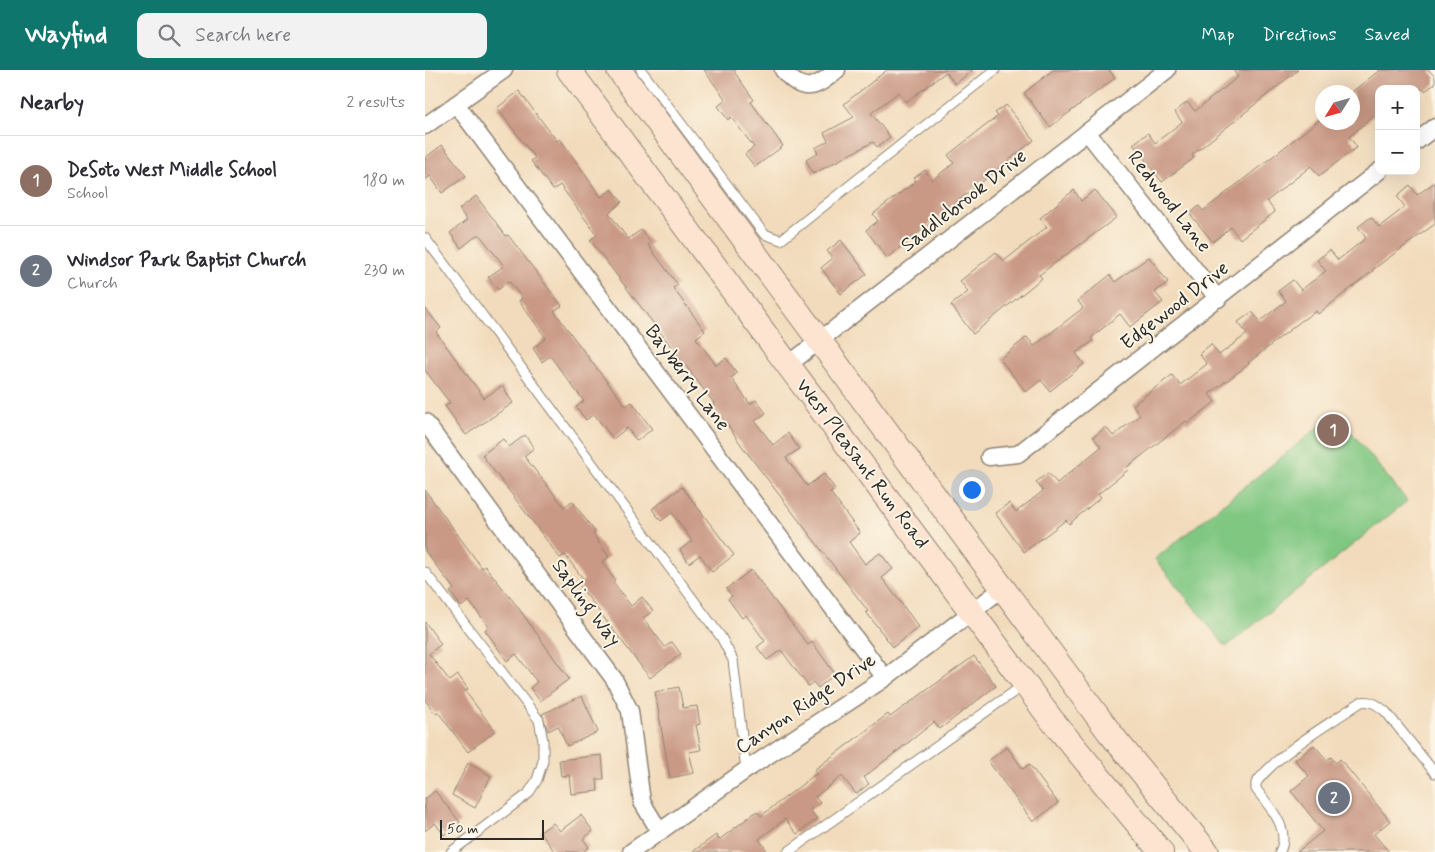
<!DOCTYPE html>
<html lang="en">
<head>
<meta charset="utf-8">
<style>
  :root { --surface:#fff; --page:#f2f2f3; --text:#2b2b33; --muted:#7c7c81; --line:#e1e1e2; --accent:#0f766e }
  body { margin:0; font-family:Mynerve,sans-serif; background:var(--page); color:var(--text) }
  .controls { position:absolute; right:15px; top:15px; display:grid; overflow:hidden; border-radius:10px; box-shadow:0 5px 20px #0002 }
  .controls button { width:45px; height:45px; display:grid; place-items:center; padding:0; border:0; border-bottom:1px solid var(--line); background:var(--surface); color:var(--text); font:25px sans-serif }
  .compass { position:absolute; left:890px; top:15px; width:45px; height:45px; border-radius:50%; background:var(--surface); box-shadow:0 5px 20px #0002; rotate:233deg }
  .scale { position:absolute; left:15px; bottom:12px; width:104px; box-sizing:border-box; padding-left:5px; border:2px solid #2b2b2b; border-top:0; font-size:14px; line-height:18px; white-space:nowrap; color:#2b2b2b; -webkit-text-stroke:4px #fcf5e5; paint-order:stroke }
  .you { position:absolute; left:546px; top:419px; width:18px; height:18px; margin:-12px; border:4px solid #fff; border-radius:50%; background:#1a73e8; box-shadow:0 0 0 8px #1a73e833 }
  .badge { display:grid; place-items:center; width:32px; height:32px; border-radius:50%; background:var(--accent); color:#fff; font-size:16px; font-weight:700 }
  .pin { position:absolute; translate:-50% -50%; border:2px solid #fff; box-shadow:0 1px 5px #0006 }
  .list { margin:0; padding:0; list-style:none }
  h2 { display:flex; justify-content:space-between; align-items:center; height:65px; margin:0; padding:0 20px; font-size:21px }
  h2 small { font-size:16px; font-weight:400; color:var(--muted) }
  .list li { display:grid; grid-template-columns:32px 1fr auto; gap:15px; align-items:center; box-sizing:border-box; height:90px; padding:0 20px; border-top:1px solid var(--line) }
  .list b { display:block; font-size:19px; white-space:nowrap }
  .list p { margin:0; font-size:16px; white-space:nowrap; color:var(--muted) }
  .list em { font-size:16px; font-style:normal; color:var(--muted) }
  .icon { flex:none; width:28px; height:28px; fill:none; stroke:currentColor; stroke-width:2; stroke-linecap:round; stroke-linejoin:round }
  .map { position:relative; flex:none; width:1010px; height:782px; overflow:hidden }
  header { display:flex; align-items:center; gap:30px; box-sizing:border-box; height:70px; padding:0 25px; background:var(--accent); color:#fff }
  header strong { font-size:24px }
  nav { display:flex; gap:28px; margin-inline-start:auto; font-size:18px }
  .search { width:350px; height:45px; background:var(--page); display:flex; align-items:center; gap:12px; box-sizing:border-box; padding:0 18px; border-radius:10px; color:var(--muted); font-size:19px }
  main { display:flex }
  aside { flex:1; background:var(--surface) }
  .map>svg:first-child { display:block }
</style>
</head>
<body>
<header>
<strong>Wayfind</strong>
<div class="search"><svg class="icon" aria-label="search" viewBox="0 0 24 24"><circle cx="10" cy="10" r="6"/><path d="M15 15l6 6"/></svg>Search here</div>
<nav><a>Map</a><a>Directions</a><a>Saved</a></nav>
</header>
<main>
<aside>
<h2>Nearby<small>2 results</small></h2>
<ul class="list">
<li><span class="badge" style="background:#8d6e63">1</span><div><b>DeSoto West Middle School</b><p>School</p></div><em>180 m</em></li>
<li><span class="badge" style="background:#6b7280">2</span><div><b>Windsor Park Baptist Church</b><p>Church</p></div><em>230 m</em></li>
</ul>
</aside>
<div class="map">
<svg width="1010" height="782" viewBox="0 0 1010 782">
  <rect width="100%" height="100%" fill="#fcf5e5"/>
  <filter id="ink" filterUnits="userSpaceOnUse"><feTurbulence type="fractalNoise" baseFrequency=".02" numOctaves="2"/><feDisplacementMap in="SourceGraphic" scale="10" xChannelSelector="R" yChannelSelector="G"/><feConvolveMatrix kernelMatrix="1 2 1 2 8 2 1 2 1" color-interpolation-filters="sRGB"/></filter>
  <filter id="wash" filterUnits="userSpaceOnUse"><feTurbulence type="fractalNoise" baseFrequency=".0096" numOctaves="4" result="noise"/><feDisplacementMap in="SourceGraphic" scale="20" xChannelSelector="R" yChannelSelector="G"/><feGaussianBlur stdDeviation="1.12" result="paint"/><feColorMatrix in="noise" values="0 0 0 0 0 0 0 0 0 0 0 0 0 0 0 0 0 1.4 0 .05"/><feComposite in="paint" operator="in"/></filter>
  <g filter="url(#wash)">
    <rect width="100%" height="100%" fill="#f2dbbc"/>
    <polygon fill="#80c782" stroke="#567956" points="911,343 982,431 801,577 730,489"/>
    <g id="blocks">
      <g fill="#c99985">
        <polygon points="279,0 310,0 310,3 329,30 326,32 358,76 330,97 320,84 329,77 306,47 303,50 293,36 301,30"/>
        <polygon points="462,0 548,0 530,14 521,2 481,32 474,22 446,43 465,67 452,77 448,72 388,104 381,90 393,83 390,78 403,71 399,63 429,47 419,34"/>
        <polygon points="628,0 684,0 690,8 625,57 599,23"/>
        <polygon points="808,0 873,0 767,85 769,88 737,112 708,74 723,63 730,73 757,52 750,42 762,32 770,41 813,7"/>
        <polygon points="955,0 1004,0 1010,7 1010,14 1000,21 998,19 954,19 954,41 924,67 932,77 894,106 886,96 842,131 850,142 815,169 806,157 788,172 765,144 774,136 778,141 898,47 898,52 928,52 928,21"/>
        <polygon points="94,21 132,71 135,69 176,127 187,119 197,132 184,143 203,169 216,160 226,173 223,175 253,215 248,218 280,261 271,268 291,295 301,288 312,303 306,308 325,334 331,330 341,343 330,351 348,375 363,363 374,379 361,388 382,416 399,404 410,419 405,422 435,463 424,472 440,494 455,483 468,499 457,508 494,557 468,577 441,542 443,541 317,376 288,334 289,333 165,170 172,165 135,115 128,120 106,91 110,88 72,38"/>
        <polygon points="581,35 609,70 462,188 441,160 453,151 448,144 491,111 489,108 500,100 507,110 529,93 523,85 573,46 570,43"/>
        <polygon points="17,75 41,106 17,123 5,106 0,110 0,88"/>
        <polygon points="1010,112 1010,154 947,200 948,201 893,244 891,241 876,251 823,293 824,294 784,324 790,332 763,353 761,351 701,398 703,400 673,424 676,427 644,454 641,450 599,482 570,443 584,433 591,442 618,421 611,412 623,403 632,413 676,377 668,367 681,357 688,366 715,345 708,335 747,305 755,315 782,294 774,284 786,274 794,285 822,264 813,252 827,242 835,251 861,231 853,221 868,210 876,220 901,201 892,190 905,180 913,190 941,168 933,157 946,147 954,157 980,137 972,126 985,115 992,125"/>
        <polygon points="649,120 656,131 670,120 692,147 614,205 617,208 548,264 526,235 543,222 535,211 571,182 579,191 622,157 615,148"/>
        <polygon points="51,126 81,166 83,165 137,236 129,241 169,295 201,336 207,332 227,359 212,371 202,358 188,369 169,344 161,350 151,337 159,331 137,302 125,286 117,292 108,278 121,268 94,231 97,228 84,211 73,220 63,207 79,196 54,164 36,178 25,163 42,150 34,139"/>
        <polygon points="416,170 442,204 416,224 396,198 408,188 402,181"/>
        <polygon points="724,187 743,212 730,222 738,232 705,257 695,244 666,268 668,271 651,283 659,294 625,321 616,310 601,322 575,289 602,267 609,276 658,238 653,231 685,205 690,212"/>
        <polygon points="0,238 16,258 11,262 59,328 77,316 88,333 41,365 20,336 25,333 0,300"/>
        <polygon points="100,365 109,378 99,386 139,437 147,431 170,462 168,464 184,487 177,492 190,510 188,512 206,536 217,527 228,541 218,548 240,577 247,572 256,584 225,608 154,515 159,510 140,485 135,488 57,385 78,369 84,377"/>
        <polygon points="257,417 309,485 287,502 275,485 264,493 255,480 267,471 247,443 236,451 227,439"/>
        <polygon points="0,420 57,498 60,496 92,536 144,609 115,631 105,618 112,612 91,584 82,591 60,560 64,557 44,531 36,537 25,522 29,519 0,481"/>
        <polygon points="326,500 383,575 387,572 410,604 393,618 388,612 383,616 356,580 342,590 332,577 340,571 321,545 317,548 303,529 307,526 301,519"/>
        <polygon points="0,552 16,574 4,584 25,611 33,605 43,619 40,621 70,661 43,682 13,642 10,643 0,630"/>
        <polygon points="549,586 571,616 515,659 509,652 484,672 439,707 444,714 431,724 417,706 390,727 395,733 385,740 392,749 372,764 360,749 334,769 343,782 267,782 291,765 294,770 332,741 336,746 392,703 389,700 463,644 465,647"/>
        <polygon points="254,617 258,638 272,636 275,654 271,655 276,680 264,682 269,703 245,708 230,622"/>
        <polygon points="157,626 173,662 142,676 133,656 123,661 117,644"/>
        <polygon points="889,675 902,690 906,687 911,693 915,689 965,751 949,764 964,782 872,782 898,761 866,721 884,706 870,690"/>
        <polygon points="582,677 598,699 604,694 633,733 608,752 563,691"/>
        <polygon points="177,685 179,709 172,709 173,721 146,724 144,705 136,706 134,690"/>
        <polygon points="43,693 66,706 50,738 27,725"/>
        <polygon points="10,721 35,752 19,765 10,753 0,761 0,729"/>
        <polygon points="156,745 168,761 158,769 164,777 158,782 130,782 115,762 128,753 135,761"/>
      </g>
    </g>
  </g>
  <g filter="url(#ink)">
    <use href="#blocks" fill-opacity="0" stroke="#8e8374" stroke-width="1"/>
    <g fill="none" stroke-linecap="round" stroke-linejoin="round">
      <defs>
        <g id="service">
          <polyline points="216,0 339,164 356,170 570,0"/>
          <polyline points="0,168 296,567 308,590 321,700"/>
          <polyline points="0,502 114,650 118,671 118,691 112,710 103,724 26,782"/>
          <polyline points="363,782 600,614"/>
          <path d="M855,782c11,-24 -10,-44 -24,-63v-6c22,-30 73,-59 105,-81 10,-2 17,3 25,10l49,61"/>
        </g>
        <g id="minor">
          <path d="M358,0c20,25 33,18 54,0"/>
          <polyline points="31,34 460,608"/>
          <polyline points="0,56 79,0"/>
          <polyline points="662,62 793,229"/>
          <polyline points="991,72 1010,57"/>
          <polyline points="363,295 742,0"/>
          <polyline points="0,352 189,609 205,641 217,732 235,762"/>
          <polyline points="564,387 593,384 954,101"/>
          <polyline points="206,782 321,700 460,608 578,518"/>
        </g>
        <g id="secondary">
          <polyline points="144,0 626,649 736,782"/>
          <polyline points="194,0 685,663 782,782"/>
        </g>
      </defs>
      <use href="#service" stroke="#8e8374" stroke-width="11"/>
      <use href="#minor" stroke="#8e8374" stroke-width="19"/>
      <use href="#secondary" stroke="#8e8374" stroke-width="26"/>
      <use href="#service" stroke="#fff" stroke-width="9"/>
      <use href="#minor" stroke="#fff" stroke-width="16"/>
      <use href="#secondary" stroke="#fde4d1" stroke-width="24"/>
    </g>
  </g>
  <g text-anchor="middle" dominant-baseline="central" stroke-width="4" stroke-linejoin="round" paint-order="stroke">
    <g font-size="20" fill="#2b2b2b" stroke="#fcf5e5">
      <text transform="translate(539 131) rotate(-38)">Saddlebrook Drive</text>
      <text transform="translate(744 132) rotate(52)">Redwood Lane</text>
      <text transform="translate(750 236) rotate(-38)">Edgewood Drive</text>
      <text transform="translate(262 308) rotate(53)">Bayberry Lane</text>
      <text transform="translate(437 394) rotate(53)">West Pleasant Run Road</text>
      <text transform="translate(161 533) rotate(54)">Sapling Way</text>
      <text transform="translate(381 634) rotate(-34)">Canyon Ridge Drive</text>
    </g>
  </g>
</svg>
<div class="controls">
<button>+</button>
<button>−</button>
</div>
<svg class="compass" viewBox="-18 -18 36 36"><path d="M0-13l5 13h-10z" fill="#e53935"/><path d="M0 13l5-13h-10z" fill="#7c7c81"/></svg>
<div class="scale">50 m</div>
<div class="you"></div>
<div class="pin badge" style="left:908px;top:360px;background:#8d6e63">1</div>
<div class="pin badge" style="left:909px;top:728px;background:#6b7280">2</div>
</div>
</main>
</body>
</html>
